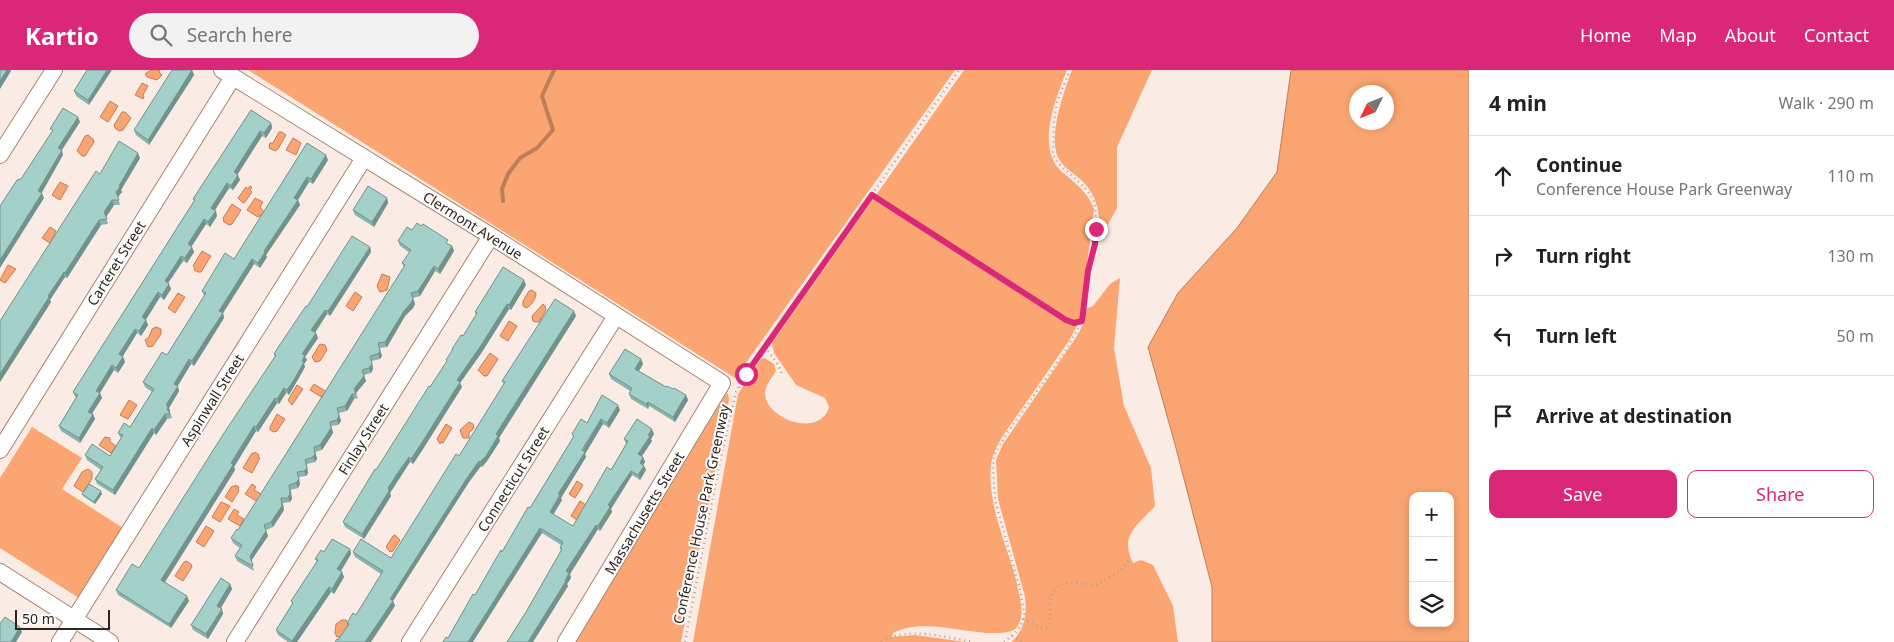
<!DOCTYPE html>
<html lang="en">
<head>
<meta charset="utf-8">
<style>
  :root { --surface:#fff; --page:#f2f2f2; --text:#222; --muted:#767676; --line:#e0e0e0; --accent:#db2777 }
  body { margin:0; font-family:"Noto Sans",sans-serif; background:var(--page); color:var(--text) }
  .controls { position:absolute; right:15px; bottom:15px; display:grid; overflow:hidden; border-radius:10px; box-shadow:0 2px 8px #0003 }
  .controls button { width:45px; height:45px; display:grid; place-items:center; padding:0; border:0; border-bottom:1px solid var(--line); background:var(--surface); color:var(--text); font:25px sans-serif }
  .compass { position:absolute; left:1349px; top:15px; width:45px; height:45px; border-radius:50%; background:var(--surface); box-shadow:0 2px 8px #0003; rotate:227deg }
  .scale { position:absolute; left:15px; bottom:12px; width:95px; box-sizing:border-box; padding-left:5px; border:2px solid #31241c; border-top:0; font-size:14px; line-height:18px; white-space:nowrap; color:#31241c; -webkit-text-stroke:4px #fcfcfc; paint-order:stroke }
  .stop { position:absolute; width:15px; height:15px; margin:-11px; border:4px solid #db2777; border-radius:50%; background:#fff }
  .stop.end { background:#db2777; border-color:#fff; box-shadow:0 1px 5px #0008 }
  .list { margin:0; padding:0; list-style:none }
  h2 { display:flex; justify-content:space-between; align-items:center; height:65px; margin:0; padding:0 20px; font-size:21px }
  h2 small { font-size:16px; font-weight:400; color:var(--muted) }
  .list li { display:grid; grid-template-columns:32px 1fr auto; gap:15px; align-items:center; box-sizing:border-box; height:80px; padding:0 20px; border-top:1px solid var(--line) }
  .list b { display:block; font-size:19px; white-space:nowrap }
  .list p { margin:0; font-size:16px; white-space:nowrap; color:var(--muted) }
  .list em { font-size:16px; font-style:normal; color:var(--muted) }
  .actions { display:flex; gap:10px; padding:15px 20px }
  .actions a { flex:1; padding:11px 0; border:1px solid var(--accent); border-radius:10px; text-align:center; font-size:18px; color:var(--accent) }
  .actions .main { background:var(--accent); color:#fff }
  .icon { flex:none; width:28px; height:28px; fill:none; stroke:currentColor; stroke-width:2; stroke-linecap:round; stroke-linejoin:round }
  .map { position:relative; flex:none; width:1469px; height:572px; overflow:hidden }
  header { display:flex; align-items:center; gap:30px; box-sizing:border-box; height:70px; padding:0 25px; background:var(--accent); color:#fff }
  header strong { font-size:24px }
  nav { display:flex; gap:28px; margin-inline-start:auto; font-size:18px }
  .search { width:350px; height:45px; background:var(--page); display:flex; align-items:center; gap:12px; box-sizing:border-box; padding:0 18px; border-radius:28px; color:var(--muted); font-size:19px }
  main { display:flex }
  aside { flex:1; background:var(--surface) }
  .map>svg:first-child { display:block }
</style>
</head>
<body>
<header>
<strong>Kartio</strong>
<div class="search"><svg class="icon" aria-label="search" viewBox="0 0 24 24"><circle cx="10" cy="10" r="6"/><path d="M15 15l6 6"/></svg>Search here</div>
<nav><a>Home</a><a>Map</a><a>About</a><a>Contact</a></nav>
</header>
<main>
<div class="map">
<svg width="1469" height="572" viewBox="0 0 1469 572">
  <rect width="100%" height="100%" fill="#faece4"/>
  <g fill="#fba672">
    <polygon points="248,0 955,0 735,308"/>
    <path d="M964,0h103c-11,28 -32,78 -5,102 13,11 26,20 32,37l-14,111 -11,21 -67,96c-5,9 -10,18 -11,28 -4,37 14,76 24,111 3,14 8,28 6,42 -1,5 -4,9 -7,12 -31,12 -86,-16 -121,3l-1,4 23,-2 51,7h-273l45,-248 23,-35 4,-1 9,6 2,7c-3,5 -8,11 -10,17 -9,28 54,53 63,19l-4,-9 -29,-13 -22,-32 -2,-10z"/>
    <path d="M1072,0h80l-35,77v61l-10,18 -6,6c-3,-22 -3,-37 -21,-53 -6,-5 -15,-11 -20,-18 -14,-21 4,-70 12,-91z"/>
    <path d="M1120,208l-6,70 10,58 27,62 4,38c-17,19 -36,29 -22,57l8,-3 12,5 20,41 5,36h-167c14,-12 16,-28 14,-45l-27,-98 -2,-39 7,-16 72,-105 8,-14 3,-16 7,-3 17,-22z"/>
    <polygon points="727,322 729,328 728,338 681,572 574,572"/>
    <polygon points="32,357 82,388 62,419 123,458 79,528 0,478 0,408"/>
  </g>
  <g fill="#faa571" stroke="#be7e58" fill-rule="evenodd">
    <polygon points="151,0 160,0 159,2 162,5 157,10 147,7 145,4"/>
    <path d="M1291,0h178v572h-257v-55l-36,-139 -28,-101 30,-54 59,-65 40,-56zM1356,22h30v30h-30zM1413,426h37v127h-37z"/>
    <polygon points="142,13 148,16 143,25 144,27 143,29 135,25"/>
    <polygon points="110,31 118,36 108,52 100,47"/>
    <polygon points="122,42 125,42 131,48 123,60 119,61 115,58 114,55"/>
    <polygon points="279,62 282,62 286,65 278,79 275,81 269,78 270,73 273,73"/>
    <polygon points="88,65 93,69 94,72 85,86 82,86 77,81 85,66"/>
    <polygon points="293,68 301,73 296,85 286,80"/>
    <polygon points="60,112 68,116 60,130 52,125"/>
    <polygon points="250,116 252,117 250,120 252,122 245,132 243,133 238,128 246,117 248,119"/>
    <polygon points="255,128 263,132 260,137 265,143 258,147 247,140"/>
    <polygon points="232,134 241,140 232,154 229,155 224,152 223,148"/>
    <polygon points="50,157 56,161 50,173 42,168"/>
    <polygon points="202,181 211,186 201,202 198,202 194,200 195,198 193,196"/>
    <polygon points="8,195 16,199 5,213 0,210 1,208"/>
    <polygon points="382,204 390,207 387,220 380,222 377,216"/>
    <path d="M532,220l4,3c0,6 -4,12 -10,15l-3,-2v-5l6,-10z"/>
    <polygon points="355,222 362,227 353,241 346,236"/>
    <polygon points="178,223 185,227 175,243 168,238"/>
    <polygon points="543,234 545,236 546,240 539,252 536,252 533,251 532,246"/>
    <polygon points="509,251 517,256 508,271 500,266"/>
    <polygon points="156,257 161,259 161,264 153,276 148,277 145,270 149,267 152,259"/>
    <polygon points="320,274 325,275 327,280 320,291 315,292 312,287"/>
    <polygon points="490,283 498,289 487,306 484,306 478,300"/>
    <polygon points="314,314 327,322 323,328 310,320"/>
    <polygon points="297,315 303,319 292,335 288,330"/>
    <polygon points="129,330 137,335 128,349 120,345"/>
    <polygon points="277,344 285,349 277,361 274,362 270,360 270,357"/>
    <polygon points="469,352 473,354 474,358 469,363 469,368 463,368 460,360"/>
    <polygon points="446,354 452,358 443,373 441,372 440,374 437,369"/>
    <polygon points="105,367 110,368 110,372 116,376 111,383 99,375"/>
    <polygon points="255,382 259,385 258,387 260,388 252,403 243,398 252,383 254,384"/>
    <polygon points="88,399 92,402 92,409 83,422 74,416 82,402"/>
    <polygon points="577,411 583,415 575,428 569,424"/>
    <polygon points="252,414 256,417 254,420 263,425 258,432 245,424"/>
    <polygon points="235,415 239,417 238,420 239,421 232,432 225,427 232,416 234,417"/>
    <polygon points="580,431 586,435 577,450 571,446"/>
    <polygon points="221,432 230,436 220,452 212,447"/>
    <polygon points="234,439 239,442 237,445 244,449 240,456 228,449"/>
    <polygon points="206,456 214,461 204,477 196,472"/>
    <polygon points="395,465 400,470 393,481 390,482 386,477 393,466"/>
    <polygon points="186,491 191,494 192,497 183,511 175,506 184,492"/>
    <polygon points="342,550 346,550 348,554 343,567 337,567 335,563 336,554"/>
  </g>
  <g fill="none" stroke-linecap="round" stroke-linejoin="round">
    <polyline stroke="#be7e58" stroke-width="4" points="503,131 502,119 508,104 520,88 537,78 553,60 542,26 554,0"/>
    <defs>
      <g id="minor">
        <polyline points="222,0 491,166 722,313 566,572"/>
        <polyline points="0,85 54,0"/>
        <polyline points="0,380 233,7"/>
        <polyline points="0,502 110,572"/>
        <polyline points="60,572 364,88"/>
        <polyline points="235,572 491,166"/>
        <polyline points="410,572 616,246"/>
      </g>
    </defs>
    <use href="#minor" stroke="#a48471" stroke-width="18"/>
    <g stroke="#aea098" stroke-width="2.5" stroke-dasharray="1 4" stroke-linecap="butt">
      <polyline points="872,125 1066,250 1074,253 1082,251"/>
      <polyline points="765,277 779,296 782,305"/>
      <path d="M1023,549l15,8 9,1c5,-6 3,-11 3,-19 0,-36 24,-25 48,-24l22,-14 9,-11"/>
      <polyline points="1012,566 1023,572"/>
      <polyline points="685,572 719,396 736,322 746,304 959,0"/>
      <path d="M881,572c27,-16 63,-5 93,0"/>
      <polyline points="1004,572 1016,562 1022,553 1024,544 1021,523 995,430 993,400 994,385 1007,363 1065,282 1082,251 1088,201 1095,174 1096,159 1095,135 1092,127 1085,118 1058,93 1053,85 1054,50 1057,32 1070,0"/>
    </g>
    <use href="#minor" stroke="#fff" stroke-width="16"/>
  </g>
  <g fill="#8cb4ae">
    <polygon points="87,0 89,35 76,26 74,21"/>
    <polygon points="192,0 194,5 149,75 136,65 134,60"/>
    <polygon points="251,40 271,53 272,58 266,68 262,66 237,104 240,110 233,120 229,118 215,140 217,146 210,157 206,154 191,177 194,182 187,193 183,191 168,213 171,219 164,230 160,227 146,250 148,255 141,266 137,263 123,286 125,292 118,303 114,300 100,323 102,328 92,344 95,349 80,373 61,361 59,356 76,327 75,327 73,322 194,131 193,129"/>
    <polygon points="307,73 328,90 313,114 309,112 301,125 298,130 300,135 266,185 267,187 260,198 254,194 223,243 224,248 211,269 194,296 191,294 177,316 179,321 169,338 170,341 170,342 172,348 167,349 156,365 154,363 115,425 97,414 95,409 101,400 87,390 85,385 110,386 121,368 120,367 118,363 130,357 152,322 145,317 143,312 167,285 204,226 202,221 234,189"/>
    <polygon points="140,88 121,120 122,122 118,127 120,135 114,135 106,147 108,154 101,155 67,208 65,207 50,230 51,232 0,312 0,251 100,104"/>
    <polygon points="387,128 388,133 374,157 355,145 353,140"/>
    <polygon points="412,160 450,175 452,176 454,181 440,204 435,201 420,226 413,228 415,234 413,238 405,246 387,277 380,278 382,286 380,289 372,291 373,299 371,303 364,305 366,311 356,323 358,328 354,329 347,341 339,343 341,351 338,355 331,356 333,363 322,380 315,382 317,389 315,392 307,394 308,403 306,406 299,407 300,414 298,418 291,420 292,429 290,432 283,433 284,440 273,457 266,460 268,466 251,491 254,501 237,491 235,486 240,478 233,473 231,468 238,460 404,197 402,193 410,183 400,176 398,171"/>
    <polygon points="370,177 371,182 330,246 327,244 315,263 318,268 305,287 307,290 304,294 305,297 296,313 289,325 286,323 279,334 277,333 258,362 256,361 234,397 235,400 165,512 189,531 171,558 118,525 116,520 139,498 275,287 274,284 307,237"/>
    <polygon points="526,215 511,240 509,239 482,282 460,313 462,317 423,379 413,394 410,392 399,409 390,423 391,426 364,469 345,457 343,452 430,317 447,292 446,290 453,281 452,279 463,266 476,245 475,242"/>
    <polygon points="576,246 499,368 500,371 487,391 482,397 481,396 469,412 393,531 395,536 338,570 348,555 347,553 356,545 381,504 355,487 353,482 391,488 459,386 504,314 502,311"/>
    <polygon points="641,289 643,294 639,301 666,317 686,325 688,330 675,352 649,336 648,339 631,329 629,324 630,321 611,309 609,304"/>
    <polygon points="620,340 609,358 603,354 585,384 586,387 561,428 562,430 553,444 573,456 611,400 626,374 624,369 654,364 651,369 652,371 642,386 643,387 645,392 643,395 644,396 646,400 640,410 632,405 611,439 612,442 600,461 598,459 570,504 571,508 567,514 568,516 533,572 507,572 526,542 561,481 560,478 561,475 542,463 448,568 530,438 573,368 572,364 587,353"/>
    <polygon points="82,424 102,424 95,434 83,426"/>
    <polygon points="350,479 351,484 341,501 342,502 344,507 334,524 331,522 297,572 288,572 278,565 276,560 292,534 291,531 317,492 315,489 324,482"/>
    <polygon points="230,514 232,519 221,538 223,544 208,569 193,560 191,555"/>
  </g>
  <g fill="#72928d">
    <polygon points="7,0 11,0 11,1 0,19 0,11"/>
    <polygon points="107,0 112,0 89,35 88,30"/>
    <polygon points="192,0 194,5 149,75 148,70"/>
    <polygon points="78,47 80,52 62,80 63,85 40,126 38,121 58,78"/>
    <polygon points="271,53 272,58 266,68 264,63"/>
    <polygon points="260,61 262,66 236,107 234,102"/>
    <polygon points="138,83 140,88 121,120 122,122 118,127 116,122 119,116"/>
    <polygon points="326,85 328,90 313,114 311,109"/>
    <polygon points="238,105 240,110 233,120 231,116"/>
    <polygon points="307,107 309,112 296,133 294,128"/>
    <polygon points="227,113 229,118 213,143 211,138"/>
    <polygon points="42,123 44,128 0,198 0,190"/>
    <polygon points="387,128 388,133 374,157 372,152"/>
    <polygon points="112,130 114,135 106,147 104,142"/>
    <polygon points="298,130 300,135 266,185 267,187 260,198 258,193 264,181"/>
    <polygon points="216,141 217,146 210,157 208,152"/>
    <polygon points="204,149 206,154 190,179 188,174"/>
    <polygon points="99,150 101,155 67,208 65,203"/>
    <polygon points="452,176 454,181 440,204 438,199"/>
    <polygon points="192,177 194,182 187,193 185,188"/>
    <polygon points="370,177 371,182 330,246 328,241"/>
    <polygon points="181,186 183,191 166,216 165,211"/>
    <polygon points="252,189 254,194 223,243 224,248 194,296 192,291 219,241"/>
    <polygon points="434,196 435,201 420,226 418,221"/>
    <polygon points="64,202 65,207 50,230 51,232 0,312 0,304 48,226"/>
    <polygon points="524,210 526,215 511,240 509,235"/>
    <polygon points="169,214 171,219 164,230 162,225"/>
    <polygon points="158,222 160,227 144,252 142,247"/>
    <polygon points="411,223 415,234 413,238 405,246 387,277 385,272"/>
    <polygon points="507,234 509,239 482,282 460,313 462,317 423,379 413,394 411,389 457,310"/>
    <polygon points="325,240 327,244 313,265 311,260"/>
    <polygon points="574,241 576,246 499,368 500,371 487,391 482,397 480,392 496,364"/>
    <polygon points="146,250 148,255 141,266 139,261"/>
    <polygon points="135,259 137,263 121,289 119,284"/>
    <polygon points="316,263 318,268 305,287 307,290 304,294 305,297 289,325 287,320 302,291 302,284"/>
    <polygon points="380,281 382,286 380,289 378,284"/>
    <polygon points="370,286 373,299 371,303 369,298"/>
    <polygon points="123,287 125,292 118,303 116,298"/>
    <polygon points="189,289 191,294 176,319 174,314"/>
    <polygon points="641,289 643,294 637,304 635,299"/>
    <polygon points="112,295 114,300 98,326 96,321"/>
    <polygon points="362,300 366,311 356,323 354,319"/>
    <polygon points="178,316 179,321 169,338 170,341 169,343 166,335"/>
    <polygon points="284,318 286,323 279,334 277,329"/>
    <polygon points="100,323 102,328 90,346 88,342"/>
    <polygon points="352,324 354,329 347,341 345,336"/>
    <polygon points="686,325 688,330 675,352 673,347"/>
    <polygon points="275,328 277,333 258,362 256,357"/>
    <polygon points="648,332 649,336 648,339 646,334"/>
    <polygon points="618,335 620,340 609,358 607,353"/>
    <polygon points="337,338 341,351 338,355 337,350"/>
    <polygon points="93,344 95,349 80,373 79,368"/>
    <polygon points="165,344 167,349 156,365 154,360"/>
    <polygon points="601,349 603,354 585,384 586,387 561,428 562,430 552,447 550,442 558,424"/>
    <polygon points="330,352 333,363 322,380 320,375"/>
    <polygon points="254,356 256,361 234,397 235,400 163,515 161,510"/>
    <polygon points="152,358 154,363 115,425 113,420"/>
    <polygon points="652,359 654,364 651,369 652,371 640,389 638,384"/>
    <polygon points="314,377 317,389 315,392 313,387"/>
    <polygon points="409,387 410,392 390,423 391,426 364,469 362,464 388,418"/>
    <polygon points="643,387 645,392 641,398 640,393"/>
    <polygon points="305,390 308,403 306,406 304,401"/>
    <polygon points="479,391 481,396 469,412 391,534 390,529 467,408"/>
    <polygon points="644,396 646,400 640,410 638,405"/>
    <polygon points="631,401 632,405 611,439 612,442 600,461 598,456 608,435"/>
    <polygon points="297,402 300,414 298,418 296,413"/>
    <polygon points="289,415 292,429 290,432 288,428"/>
    <polygon points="101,421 102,424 95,434 94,432"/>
    <polygon points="281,428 284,440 273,457 271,452"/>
    <polygon points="596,455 598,459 570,504 571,508 567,514 568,516 533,572 528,572 565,511 566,501"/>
    <polygon points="540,458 542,463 473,572 468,572"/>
    <polygon points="266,461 268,466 251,491 254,501 250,486"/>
    <polygon points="350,479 351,484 339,504 337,499"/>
    <polygon points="342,502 344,507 334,524 332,519"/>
    <polygon points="230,514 232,519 219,541 217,536"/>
    <polygon points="329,517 331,522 297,572 293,572 292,571"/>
    <polygon points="187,526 189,531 171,558 169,554"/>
    <polygon points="393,531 395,536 371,572 365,572"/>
    <polygon points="222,539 223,544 208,569 206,564"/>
    <polygon points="20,557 22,562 16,572 11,572"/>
  </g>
  <g fill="#a3d1ca" stroke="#72928d">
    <polygon points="0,0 7,0 0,11"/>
    <polygon points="87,0 107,0 88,30 74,21"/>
    <polygon points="172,0 192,0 148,70 134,60"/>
    <polygon points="63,38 78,47 58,78 62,80 38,121 42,123 0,190 0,136 17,110 21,109 53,60 50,59"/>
    <polygon points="251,40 271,53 264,63 260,61 234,102 238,105 231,116 227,113 211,138 216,141 208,152 204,149 188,174 192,177 185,188 181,186 165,211 169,214 162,225 158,222 142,247 146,250 139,261 135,259 119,284 123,287 116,298 112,295 96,321 100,323 88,342 93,344 79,368 59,356 78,325 73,322 189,139 195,130 193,129"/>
    <polygon points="119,71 138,83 119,116 120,117 116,122 119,130 112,130 104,142 107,149 99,150 65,203 64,202 48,226 49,227 0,304 0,251 96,101 100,104"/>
    <polygon points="307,73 326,85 311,109 307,107 299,120 294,128 298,130 264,181 265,182 258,193 252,189 219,241 223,243 209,264 192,291 189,289 174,314 178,316 166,335 168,336 167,339 170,344 165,344 154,360 152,358 113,420 95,409 103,397 85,385 92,374 110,386 123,365 118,363 124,353 130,357 154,319 143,312 154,295 162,282 167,285 206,223 202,221 225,183 234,189"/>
    <polygon points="368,116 387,128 372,152 353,140"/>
    <polygon points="417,153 421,156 423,154 448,170 446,173 452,176 438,199 434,196 418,221 411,223 413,229 411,233 404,241 385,272 378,273 380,281 378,284 370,286 372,294 369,298 362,300 364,306 354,319 356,324 352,324 345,336 337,338 339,346 337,350 330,352 331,358 320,375 314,377 315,384 313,387 305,390 307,398 304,401 297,402 299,409 296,413 289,415 290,424 288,428 281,428 282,436 271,452 264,455 266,461 250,486 253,496 235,486 242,475 231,468 237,459 238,460 405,195 402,193 411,180 398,171 407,157 412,160"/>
    <polygon points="352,166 370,177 328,241 325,240 311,260 316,263 302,284 305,285 302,291 304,292 295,308 287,320 284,318 277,329 275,328 256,357 254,356 231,393 233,395 161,510 187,526 169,554 116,520 132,494 139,498 224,363 276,285 274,284 279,276 306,236 307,237"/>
    <polygon points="503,197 524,210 509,235 507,234 480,277 457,310 460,312 421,374 411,389 409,387 397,404 388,418 389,421 362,464 343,452 375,399 376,400 429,316 430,317 447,291 446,290 453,279 452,279 461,265 463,266 477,243 475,242"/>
    <polygon points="555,229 574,241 496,364 498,366 486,386 480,392 479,391 467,408 390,529 393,531 365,572 335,572 337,569 338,570 349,554 347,553 353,543 356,545 383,501 353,482 361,469 391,488 456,384 459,386 505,312 502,311"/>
    <polygon points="625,279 641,289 635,299 666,317 667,316 673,319 674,318 686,325 673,347 648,332 646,334 629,324 632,318 609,304"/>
    <polygon points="602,325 618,335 607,353 601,349 582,380 585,382 558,424 560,425 550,442 573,456 607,397 611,400 628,371 624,369 637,349 652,359 648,365 650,366 638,384 643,387 640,393 644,396 638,405 631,401 608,435 610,437 598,456 596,455 566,501 569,503 565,511 566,511 528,572 507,572 526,542 562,479 560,478 563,472 540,458 468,572 443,572 446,567 448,568 473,524 475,525 501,480 502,482 528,437 530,438 574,366 572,364 581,349 587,353"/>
    <polygon points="89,414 101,421 94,432 82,424"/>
    <polygon points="332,469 350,479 337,499 342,502 332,519 329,517 292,571 276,560 293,533 291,531 318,490 315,489 321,480 324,482"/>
    <polygon points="221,508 230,514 217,536 222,539 206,564 191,555"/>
    <polygon points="5,547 20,557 11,572 0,572 0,554"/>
  </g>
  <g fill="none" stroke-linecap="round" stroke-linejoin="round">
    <polyline stroke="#db2777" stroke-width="6" points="746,304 872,125 1066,250 1074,253 1082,251 1088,201 1095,174 1096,159"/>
  </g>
  <g text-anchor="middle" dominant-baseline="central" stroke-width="4" stroke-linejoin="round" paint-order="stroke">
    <g font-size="14" fill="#31241c" stroke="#fcfcfc">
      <text transform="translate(473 155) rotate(32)">Clermont Avenue</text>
      <text transform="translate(116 193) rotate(-58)">Carteret Street</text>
      <text transform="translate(212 330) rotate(-58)">Aspinwall Street</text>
      <text transform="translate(363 369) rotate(-58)">Finlay Street</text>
      <text transform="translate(513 409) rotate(-58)">Connecticut Street</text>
      <text transform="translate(644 443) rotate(-59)">Massachusetts Street</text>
      <text transform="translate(701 444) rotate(-78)">Conference House Park Greenway</text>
    </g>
  </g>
</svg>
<div class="controls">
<button>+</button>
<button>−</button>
<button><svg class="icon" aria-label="layers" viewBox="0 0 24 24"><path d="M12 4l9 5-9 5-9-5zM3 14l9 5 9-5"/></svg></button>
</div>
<svg class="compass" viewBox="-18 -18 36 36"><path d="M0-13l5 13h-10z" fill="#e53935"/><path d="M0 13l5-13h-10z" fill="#767676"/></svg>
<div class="scale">50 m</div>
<div class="stop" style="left:746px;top:304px"></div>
<div class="stop end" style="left:1096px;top:159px"></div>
</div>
<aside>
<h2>4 min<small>Walk · 290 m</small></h2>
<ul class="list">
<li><svg class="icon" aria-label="ahead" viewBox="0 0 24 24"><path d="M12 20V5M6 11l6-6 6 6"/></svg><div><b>Continue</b><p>Conference House Park Greenway</p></div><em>110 m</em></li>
<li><svg class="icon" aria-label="right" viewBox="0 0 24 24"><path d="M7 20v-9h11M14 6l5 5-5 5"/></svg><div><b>Turn right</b></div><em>130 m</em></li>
<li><svg class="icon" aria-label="left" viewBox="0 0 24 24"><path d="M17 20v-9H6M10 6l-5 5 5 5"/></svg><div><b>Turn left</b></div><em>50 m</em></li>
<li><svg class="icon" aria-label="arrive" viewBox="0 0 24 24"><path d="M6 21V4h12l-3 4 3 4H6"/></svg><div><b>Arrive at destination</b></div></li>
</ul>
<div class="actions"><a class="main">Save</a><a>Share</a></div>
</aside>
</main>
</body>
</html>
